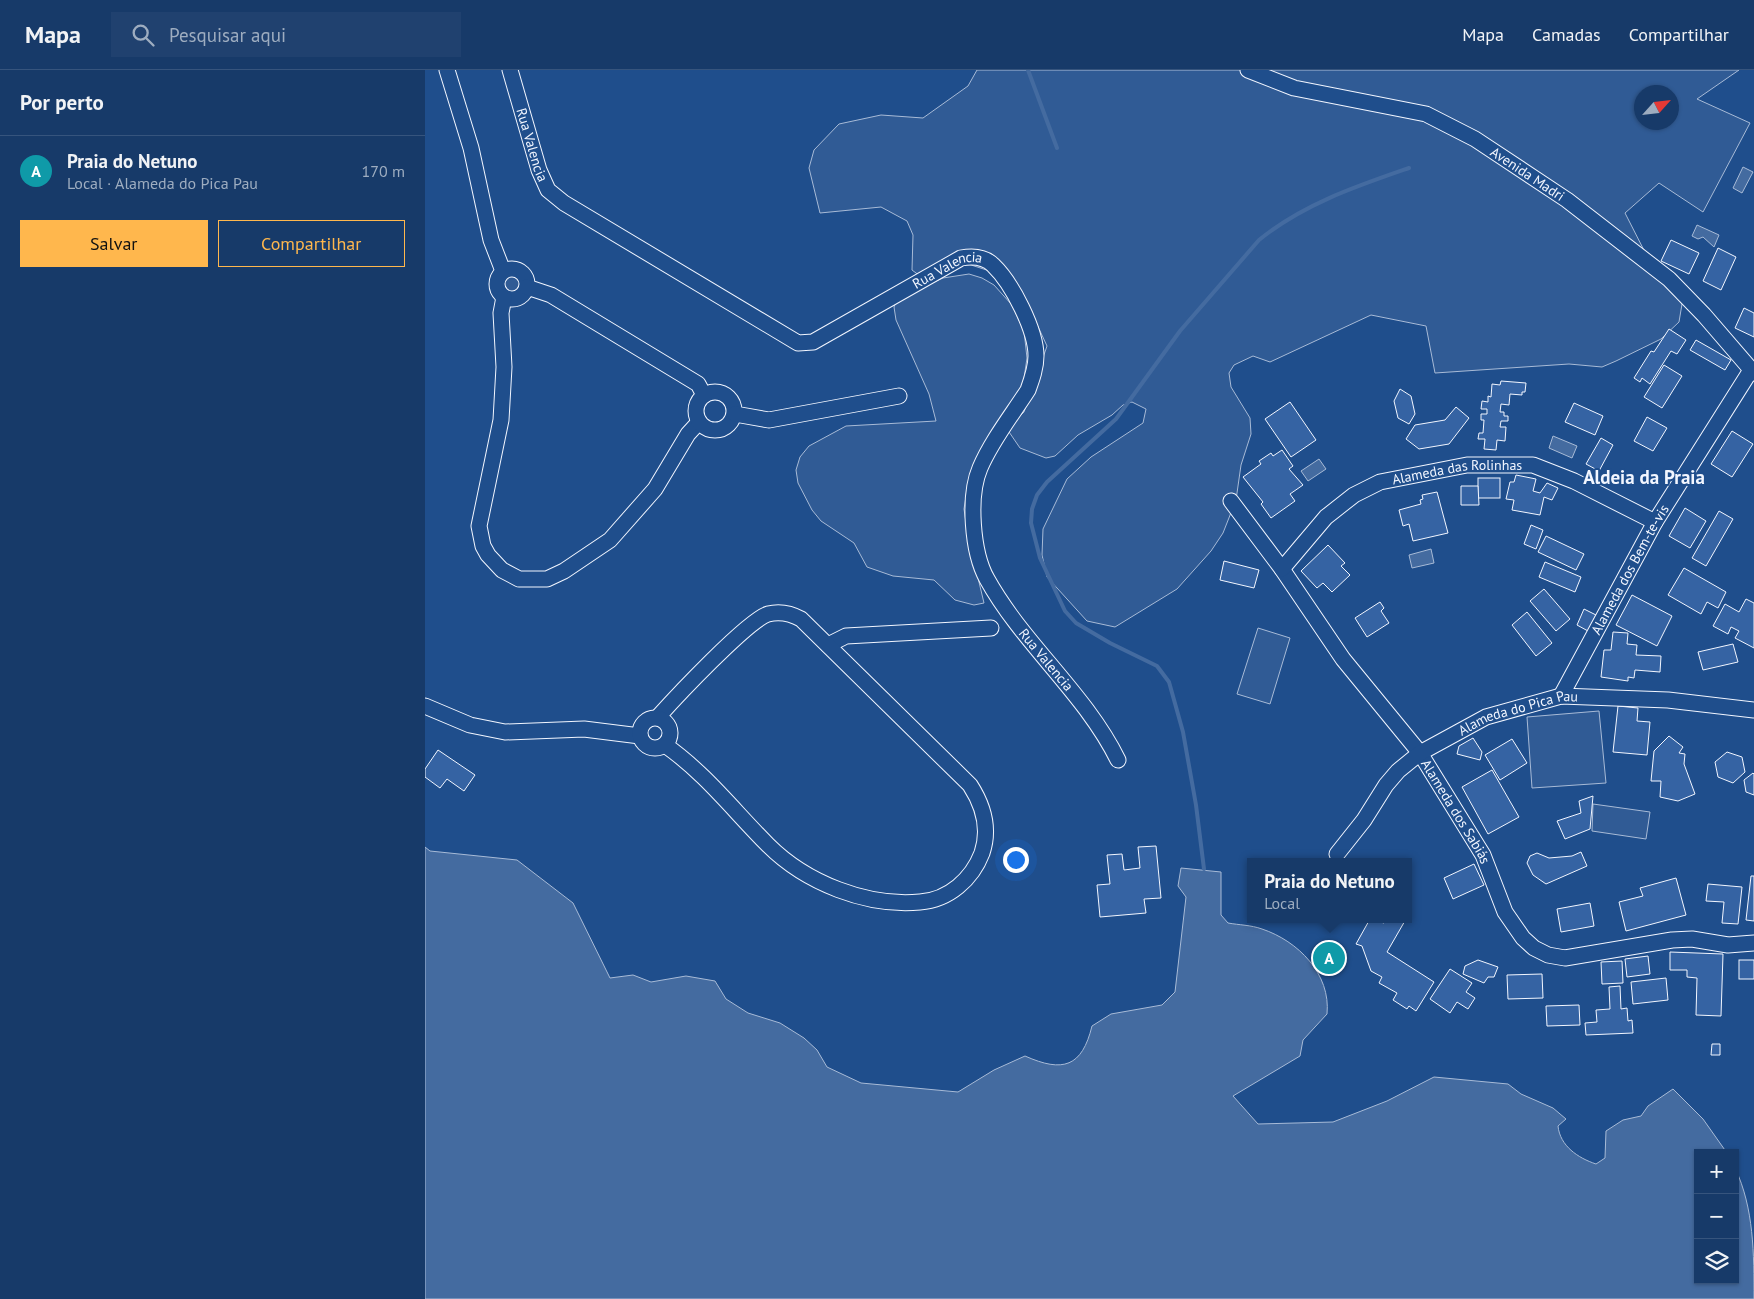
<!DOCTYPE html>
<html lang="pt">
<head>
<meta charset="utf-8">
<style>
  :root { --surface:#173a69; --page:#20416f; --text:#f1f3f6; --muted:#9eadc0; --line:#36547d; --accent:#ffb74d }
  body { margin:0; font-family:"PT Sans",sans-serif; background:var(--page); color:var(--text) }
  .controls { position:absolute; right:15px; bottom:15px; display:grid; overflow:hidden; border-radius:0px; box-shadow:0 1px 4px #0004 }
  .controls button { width:45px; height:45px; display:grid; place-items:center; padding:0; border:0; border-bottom:1px solid var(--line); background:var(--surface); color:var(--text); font:25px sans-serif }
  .compass { position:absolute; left:1209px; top:15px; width:45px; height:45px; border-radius:50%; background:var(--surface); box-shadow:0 1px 4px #0004; rotate:63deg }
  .you { position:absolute; left:590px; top:789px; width:18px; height:18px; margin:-12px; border:4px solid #fff; border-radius:50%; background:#1a73e8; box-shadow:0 0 0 8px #1a73e833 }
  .badge { display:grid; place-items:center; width:32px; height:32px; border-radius:50%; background:var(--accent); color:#fff; font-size:16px; font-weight:700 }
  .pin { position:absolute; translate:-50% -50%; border:2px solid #fff; box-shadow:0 1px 5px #0006 }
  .popup { position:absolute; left:822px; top:788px; width:165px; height:65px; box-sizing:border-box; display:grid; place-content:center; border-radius:0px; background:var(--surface); filter:drop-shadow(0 1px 4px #0005); font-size:16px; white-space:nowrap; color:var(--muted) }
  .popup b { font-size:19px; color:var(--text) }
  .popup::after { content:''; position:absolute; left:50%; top:100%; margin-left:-10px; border:10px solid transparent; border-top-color:var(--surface) }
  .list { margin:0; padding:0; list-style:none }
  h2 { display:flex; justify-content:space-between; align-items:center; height:65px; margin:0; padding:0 20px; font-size:21px }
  h2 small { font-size:16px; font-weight:400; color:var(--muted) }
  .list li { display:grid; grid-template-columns:32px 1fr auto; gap:15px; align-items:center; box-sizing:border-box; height:70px; padding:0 20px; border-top:1px solid var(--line) }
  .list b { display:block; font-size:19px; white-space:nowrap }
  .list p { margin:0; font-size:16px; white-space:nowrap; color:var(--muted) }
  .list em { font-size:16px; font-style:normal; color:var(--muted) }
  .actions { display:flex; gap:10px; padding:15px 20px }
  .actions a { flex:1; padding:11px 0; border:1px solid var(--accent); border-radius:0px; text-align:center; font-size:18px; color:var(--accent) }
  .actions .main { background:var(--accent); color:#111 }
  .icon { flex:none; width:28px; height:28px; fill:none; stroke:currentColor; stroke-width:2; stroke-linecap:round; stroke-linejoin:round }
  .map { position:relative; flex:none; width:1329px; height:1229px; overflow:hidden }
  header { display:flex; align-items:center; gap:30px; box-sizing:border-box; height:70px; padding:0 25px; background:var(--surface); border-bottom:1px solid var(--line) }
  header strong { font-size:24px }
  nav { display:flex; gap:28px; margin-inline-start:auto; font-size:18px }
  .search { width:350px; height:45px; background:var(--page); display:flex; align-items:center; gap:12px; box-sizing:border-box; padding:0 18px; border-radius:0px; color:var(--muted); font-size:19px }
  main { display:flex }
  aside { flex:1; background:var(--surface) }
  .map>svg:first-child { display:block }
</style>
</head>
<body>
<header>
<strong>Mapa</strong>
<div class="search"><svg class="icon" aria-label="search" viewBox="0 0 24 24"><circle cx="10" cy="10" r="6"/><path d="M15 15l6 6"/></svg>Pesquisar aqui</div>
<nav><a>Mapa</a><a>Camadas</a><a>Compartilhar</a></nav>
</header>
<main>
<aside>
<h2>Por perto<small></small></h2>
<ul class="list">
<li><span class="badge" style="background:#0f9aa8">A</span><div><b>Praia do Netuno</b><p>Local · Alameda do Pica Pau</p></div><em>170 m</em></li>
</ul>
<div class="actions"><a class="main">Salvar</a><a>Compartilhar</a></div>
</aside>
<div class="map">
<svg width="1329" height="1229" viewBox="0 0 1329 1229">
  <rect width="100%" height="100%" fill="#1f4e8c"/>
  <g fill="#305b95" stroke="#a8bbd7" fill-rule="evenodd">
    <path d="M552,0h762l-42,29 53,24 -47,89 -44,-29 -34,30 25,49 29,30 3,12 -3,18 -18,17 -45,22 -14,6 -33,-3 -134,9 -9,-47 -55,-11 -101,47 -17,-6 -19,9 -5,8 2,14 19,31 1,16 -10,31 -5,35 -13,33 -12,18 -34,38 -62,38 -28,-6 -40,-44 -5,-22 1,-26 24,-50 24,-22 52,-34 3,-14 -14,-7 -9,3 -11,10 -34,20 -23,21 -9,2 -26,-10 -13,-19 17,-17 23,-66 -26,-56 -8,-9 -11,-6 -37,-12 -45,13 -8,-6 1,-35 -6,-14 -26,-14 -61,6 -11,-45 5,-18 25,-26 42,-9 42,3 45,-32zM1216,22h30v30h-30z"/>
    <polygon points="544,204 557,208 569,215 587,235 599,261 602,288 598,315 548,400 543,413 539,439 543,466 559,533 549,535 530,530 509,510 468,506 442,497 429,473 396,451 387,440 373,413 371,400 375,387 384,376 421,356 511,351 504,324 471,250 469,237 471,232 482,224 518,208"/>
    <circle cx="87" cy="214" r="9"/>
    <polygon points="833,558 865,568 845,634 812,624"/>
    <polygon points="1174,641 1181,713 1107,718 1102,647"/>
    <polygon points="1168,734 1225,742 1221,769 1167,761"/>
  </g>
  <g fill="#446ba0" stroke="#a8bbd7">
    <polygon points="1318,97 1328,102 1317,123 1308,118"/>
    <polygon points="1272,155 1294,165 1289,177 1278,167 1273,169 1267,166"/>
    <polygon points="1128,366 1152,376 1147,388 1124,378"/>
    <polygon points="894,389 901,399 883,411 876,401"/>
    <polygon points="1006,479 1009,493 987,498 984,485"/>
    <path d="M0,777l5,4 87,9 56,43 37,75 23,-3 18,7 35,-6 29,5 11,18 22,14 32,10 24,15 13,12 10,17 34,16 97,9 36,-22 31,-14c38,17 57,11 67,-30l19,-12 51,-9 13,-13 11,-95 -8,-11 3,-18 40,4v43l7,8c11,2 23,2 34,6 36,12 69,45 65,85l-24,26 -3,16 -67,40 25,28 75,-2 54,-21 47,-24 74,7 13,10 32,14 13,11 -8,7c2,20 20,32 38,38l9,-6 1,-27 17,-11 18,-4 7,-10 25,-17 30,30 24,34h-29v127h37v-112c19,40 19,86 19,131h-1329z"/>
  </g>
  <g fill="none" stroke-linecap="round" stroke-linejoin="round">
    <g stroke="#446ba0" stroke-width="4">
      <polyline points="603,0 632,78"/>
      <path d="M779,799l-8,-64 -13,-73 -14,-50 -12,-16 -47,-23 -34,-20 -11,-12 -25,-53 -9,-35 1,-14 5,-14 10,-13 69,-63 64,-88 79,-91c44,-36 98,-54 150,-72"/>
    </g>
  </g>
  <g fill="#3563a3" stroke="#f2f6ff">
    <polygon points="1246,170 1274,183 1264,204 1236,191"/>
    <polygon points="1293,178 1311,187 1296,220 1278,211"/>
    <polygon points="1319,238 1329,243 1329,267 1310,258"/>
    <polygon points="1244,259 1261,270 1252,284 1246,281 1225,314 1217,308 1215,312 1209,308 1226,281 1229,282"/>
    <polygon points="1271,270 1306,290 1300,300 1265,280"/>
    <polygon points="1239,295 1257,306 1237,338 1219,327"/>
    <polygon points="1076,311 1101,313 1100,322 1097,322 1097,325 1085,324 1084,335 1076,334 1075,342 1079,342 1079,346 1083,346 1083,351 1076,351 1075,357 1081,357 1080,371 1072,370 1071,380 1059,379 1060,369 1053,369 1054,363 1058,363 1059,350 1056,350 1056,344 1062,344 1062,339 1056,339 1057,331 1063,332 1063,326 1066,327 1067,314 1075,315"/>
    <polygon points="975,319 986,326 990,344 984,354 973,348 969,331"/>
    <polygon points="865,332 891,370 866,387 840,349"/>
    <polygon points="1149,333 1178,346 1170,365 1140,352"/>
    <polygon points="1031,337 1044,348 1024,374 994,379 981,369 990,355 1020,350"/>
    <polygon points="1222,347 1242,358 1228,381 1209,371"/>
    <polygon points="1307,361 1328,374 1307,407 1286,394"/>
    <polygon points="1176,368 1188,375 1174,401 1161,394"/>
    <polygon points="857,380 868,396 864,399 878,415 865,424 870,431 846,448 836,434 838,432 818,407 836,394 834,391 846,383 848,386"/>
    <polygon points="1091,405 1111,409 1108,421 1115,423 1122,413 1133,418 1127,430 1119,427 1115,445 1087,440 1089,430 1081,429 1085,412 1089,412"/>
    <rect x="1053" y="408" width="22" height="20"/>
    <polygon points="1036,416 1053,416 1054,435 1036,435"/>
    <polygon points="1012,422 1023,463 988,471 984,454 978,456 974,440 996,434 995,430 998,429 997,425"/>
    <polygon points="1260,438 1281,451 1265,478 1244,466"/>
    <polygon points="1294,441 1308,449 1281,496 1267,488"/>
    <polygon points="1106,455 1118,460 1111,479 1099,474"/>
    <polygon points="1121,466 1159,484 1151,500 1113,482"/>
    <polygon points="903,475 920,493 916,496 925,505 907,522 898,513 892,518 876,501"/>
    <polygon points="799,491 834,500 829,518 795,510"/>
    <polygon points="1120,492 1156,507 1150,522 1114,507"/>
    <polygon points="1259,498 1301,522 1293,538 1282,532 1276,544 1243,525"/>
    <polygon points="1119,519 1145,549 1131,561 1105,531"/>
    <polygon points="1207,525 1247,546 1232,576 1191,555"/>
    <polygon points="1321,529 1329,533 1329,578 1310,568 1314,561 1306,557 1303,564 1288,556 1300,534 1314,542"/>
    <polygon points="955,532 959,538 956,541 964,553 942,567 930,548"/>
    <polygon points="1159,539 1171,545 1163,561 1152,555"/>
    <polygon points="1102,542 1127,573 1111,586 1087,555"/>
    <polygon points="1188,562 1203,563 1202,574 1212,575 1211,585 1236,586 1235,602 1210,600 1209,608 1203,607 1203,611 1176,607 1179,580 1186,580"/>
    <polygon points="1308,574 1313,592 1278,600 1273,582"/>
    <polygon points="1193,636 1213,638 1212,651 1225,652 1222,685 1188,682"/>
    <polygon points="1244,666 1258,677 1254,683 1260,684 1259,694 1270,724 1253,731 1235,727 1236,711 1226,711 1229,681"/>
    <polygon points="1048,668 1057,682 1055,690 1032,684 1034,676"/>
    <polygon points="1087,669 1102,693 1075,710 1060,685"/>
    <polygon points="13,680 50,705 39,721 22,709 15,718 0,707 0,699"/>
    <polygon points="1302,682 1317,687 1320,702 1308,713 1293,707 1290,692"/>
    <polygon points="1067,700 1094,747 1063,764 1037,717"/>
    <polygon points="1328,703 1329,704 1329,725 1321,722 1319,710"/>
    <polygon points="1168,726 1165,759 1140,769 1132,751 1156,743 1154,731"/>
    <polygon points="731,776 736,828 719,829 721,843 675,847 672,815 685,814 682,785 697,784 699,800 715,798 713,777"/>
    <polygon points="1156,782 1162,796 1121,814 1108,805 1102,793 1105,786 1112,783 1124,788 1147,786"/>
    <polygon points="1049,794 1059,815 1028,829 1019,808"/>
    <polygon points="1326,806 1329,806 1329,851 1321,850"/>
    <polygon points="1251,808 1261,845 1201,861 1194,832 1218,826 1215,818"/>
    <polygon points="1283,814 1317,817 1313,854 1297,853 1299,832 1281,831"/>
    <polygon points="1165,833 1169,856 1136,862 1132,839"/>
    <polygon points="945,849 959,853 961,849 981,849 962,882 1009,912 991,941 984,936 982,939 968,930 972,923 954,913 957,907 946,901 937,876 931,874"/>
    <polygon points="1245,882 1298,884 1296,946 1271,945 1272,908 1262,907 1262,900 1245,900"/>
    <polygon points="1223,886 1225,904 1202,907 1200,889"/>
    <polygon points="1053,890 1073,897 1069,907 1063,907 1059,913 1038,904 1040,896"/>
    <rect x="1314" y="890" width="15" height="19"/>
    <polygon points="1197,891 1198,913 1177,914 1176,892"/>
    <polygon points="1025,899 1047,913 1041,922 1050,928 1043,939 1032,932 1025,943 1005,929"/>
    <polygon points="1117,904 1118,928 1083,929 1082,905"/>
    <polygon points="1241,908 1243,930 1208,934 1206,912"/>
    <polygon points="1195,916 1196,939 1202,938 1203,951 1207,950 1208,963 1161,965 1160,953 1172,952 1171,940 1185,939 1184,917"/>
    <polygon points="1154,935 1155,955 1122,956 1121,936"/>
    <polygon points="1287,974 1295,974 1295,985 1286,985"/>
  </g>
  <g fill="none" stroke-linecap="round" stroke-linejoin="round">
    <defs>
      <g id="minor">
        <polyline points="22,0 46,78 66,170 78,201"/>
        <path id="s1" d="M85,0l29,100 9,20 16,13 234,140 15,-1 148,-84c11,-2 23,-2 32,7 19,18 43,65 43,91 0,12 -4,23 -8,34 -16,25 -36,50 -48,78 -12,28 -8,84 7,111 36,65 98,114 131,181"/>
        <path id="s2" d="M823,0l46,18 132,26 49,25 92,61 102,79 35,36 50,58"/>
        <circle cx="87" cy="214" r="15"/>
        <polyline points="102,217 126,225 273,314 279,325"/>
        <polyline points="79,227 76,243 79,297 76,350 54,456 58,476 63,485 77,500 94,509 122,509 139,501 185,470 230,419 263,364 274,352"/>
        <circle cx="290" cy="341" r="19"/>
        <polyline points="310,344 344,350 474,326"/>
        <path id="s3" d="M806,431l51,68 61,90 77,94 63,102 22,57 18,26 11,10 14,7 17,3 107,-18 20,-1 36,6 26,-2"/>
        <path id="s4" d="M857,499l44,-52 28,-22 26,-13 87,-17h66l41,16 81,41"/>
        <polyline points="403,575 421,566 566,558"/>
        <path id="s5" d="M1136,626l94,-174 96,-152"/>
        <polyline points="0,636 45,655 80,662 159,659 215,666"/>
        <path d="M233,647c17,-19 89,-96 110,-103 12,-3 22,-1 33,5l169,166c13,20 20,44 12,68 -10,26 -33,47 -62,49 -53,5 -114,-19 -152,-57 -34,-34 -63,-72 -103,-100"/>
        <circle cx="230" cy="663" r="15"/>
        <path id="s6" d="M912,784l27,-34 22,-35 12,-14 22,-18 66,-36 75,-21 107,4 86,10"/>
      </g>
    </defs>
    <use href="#minor" stroke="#f2f6ff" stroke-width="17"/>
    <use href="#minor" stroke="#1f4e8c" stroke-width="15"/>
  </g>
  <g text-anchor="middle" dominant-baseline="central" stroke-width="4" stroke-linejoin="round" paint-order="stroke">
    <g font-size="14" fill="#f2f6ff" stroke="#1f4e8c">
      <text stroke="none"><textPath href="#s1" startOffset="78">Rua Valencia</textPath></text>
      <text stroke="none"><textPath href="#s2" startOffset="302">Avenida Madri</textPath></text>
      <text stroke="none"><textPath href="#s1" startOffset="588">Rua Valencia</textPath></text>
      <text stroke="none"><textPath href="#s4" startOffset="211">Alameda das Rolinhas</textPath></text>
      <text stroke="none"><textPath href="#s5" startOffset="144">Alameda dos Bem-te-vis</textPath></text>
      <text stroke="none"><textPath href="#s1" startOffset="1082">Rua Valencia</textPath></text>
      <text stroke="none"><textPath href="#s6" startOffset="239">Alameda do Pica Pau</textPath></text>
      <text stroke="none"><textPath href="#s3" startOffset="384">Alameda dos Sabiás</textPath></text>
    </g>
    <g font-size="19" font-weight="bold" fill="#f2f6ff" stroke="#1f4e8c">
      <text x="1219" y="407">Aldeia da Praia</text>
    </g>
  </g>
</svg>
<div class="controls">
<button>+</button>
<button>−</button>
<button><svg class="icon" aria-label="layers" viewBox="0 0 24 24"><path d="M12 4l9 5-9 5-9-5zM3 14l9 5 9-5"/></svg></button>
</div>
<svg class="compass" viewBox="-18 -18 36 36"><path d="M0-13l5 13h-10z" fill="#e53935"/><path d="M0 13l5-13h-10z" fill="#9eadc0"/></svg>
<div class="you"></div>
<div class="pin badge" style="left:904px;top:888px;background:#0f9aa8">A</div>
<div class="popup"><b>Praia do Netuno</b>Local</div>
</div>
</main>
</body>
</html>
